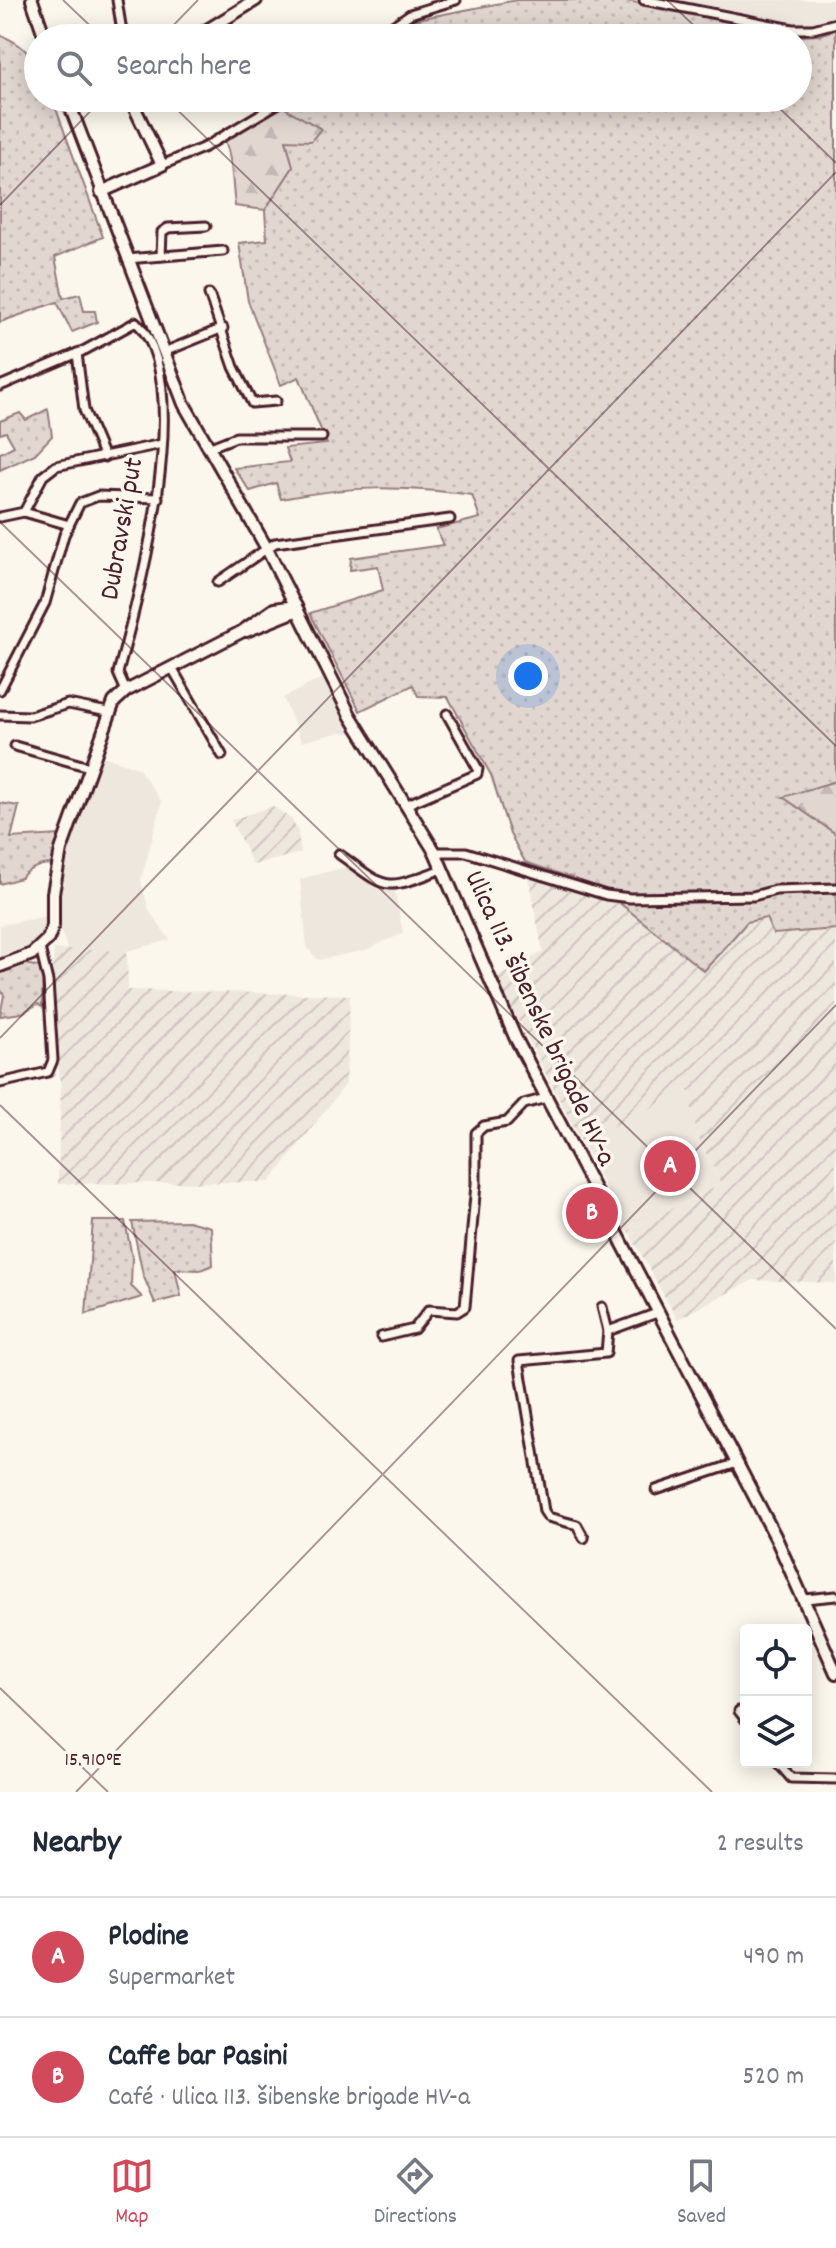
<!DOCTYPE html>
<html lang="en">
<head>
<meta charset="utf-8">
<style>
  :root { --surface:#fff; --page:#f2f2f3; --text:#1f2937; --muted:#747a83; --line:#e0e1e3; --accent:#d1495b }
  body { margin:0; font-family:Dekko,sans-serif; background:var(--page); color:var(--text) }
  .controls { position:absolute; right:24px; bottom:24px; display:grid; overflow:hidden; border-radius:8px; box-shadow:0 4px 20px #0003 }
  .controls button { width:72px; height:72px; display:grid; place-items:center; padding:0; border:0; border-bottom:2px solid var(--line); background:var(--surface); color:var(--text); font:40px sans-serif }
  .you { position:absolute; left:528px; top:676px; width:28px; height:28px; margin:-20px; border:6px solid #fff; border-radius:50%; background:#1a73e8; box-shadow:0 0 0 12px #1a73e833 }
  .badge { display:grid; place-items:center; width:52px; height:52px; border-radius:50%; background:var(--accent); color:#fff; font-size:26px; font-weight:700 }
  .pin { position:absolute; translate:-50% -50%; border:4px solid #fff; box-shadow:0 2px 8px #0006 }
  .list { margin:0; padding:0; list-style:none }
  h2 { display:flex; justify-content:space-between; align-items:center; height:104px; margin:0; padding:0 32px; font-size:34px }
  h2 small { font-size:26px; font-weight:400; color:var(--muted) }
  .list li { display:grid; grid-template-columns:52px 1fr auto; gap:24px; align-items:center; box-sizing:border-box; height:120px; padding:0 32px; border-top:2px solid var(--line) }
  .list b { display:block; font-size:30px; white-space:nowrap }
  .list p { margin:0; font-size:26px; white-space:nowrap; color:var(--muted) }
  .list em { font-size:26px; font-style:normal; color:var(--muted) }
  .icon { flex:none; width:44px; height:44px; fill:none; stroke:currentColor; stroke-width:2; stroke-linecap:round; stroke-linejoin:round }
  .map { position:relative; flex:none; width:836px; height:1792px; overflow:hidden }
  .search { position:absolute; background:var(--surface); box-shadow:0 4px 20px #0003; left:24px; right:24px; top:24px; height:88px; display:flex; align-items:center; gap:20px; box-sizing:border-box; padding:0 28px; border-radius:44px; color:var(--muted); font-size:30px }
  .sheet { height:344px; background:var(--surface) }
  nav { display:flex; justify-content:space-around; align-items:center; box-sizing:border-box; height:112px; border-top:2px solid var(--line); background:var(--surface); font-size:22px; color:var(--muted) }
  nav a { display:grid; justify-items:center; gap:4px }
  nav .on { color:var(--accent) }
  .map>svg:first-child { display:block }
</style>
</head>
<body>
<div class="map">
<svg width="836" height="1792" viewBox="0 0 836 1792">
  <defs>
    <pattern id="industrial-furrows" width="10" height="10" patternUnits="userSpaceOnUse" patternTransform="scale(2)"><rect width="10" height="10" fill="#eee7de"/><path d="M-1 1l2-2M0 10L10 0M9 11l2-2" fill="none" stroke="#cec6bf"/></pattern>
    <pattern id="grass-dots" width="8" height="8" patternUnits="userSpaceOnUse" patternTransform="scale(2)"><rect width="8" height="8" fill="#e2d7d0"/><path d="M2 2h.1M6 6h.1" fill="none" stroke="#c3b8b3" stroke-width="1.8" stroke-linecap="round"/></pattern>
    <pattern id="forest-firs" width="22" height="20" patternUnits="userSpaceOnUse" patternTransform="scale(2)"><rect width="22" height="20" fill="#e2d7d0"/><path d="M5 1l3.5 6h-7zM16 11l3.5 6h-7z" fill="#c3b8b3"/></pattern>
  </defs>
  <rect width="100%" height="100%" fill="#fbf7ec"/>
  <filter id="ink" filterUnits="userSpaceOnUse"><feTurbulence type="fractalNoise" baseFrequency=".0125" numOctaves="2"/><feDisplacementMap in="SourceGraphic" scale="16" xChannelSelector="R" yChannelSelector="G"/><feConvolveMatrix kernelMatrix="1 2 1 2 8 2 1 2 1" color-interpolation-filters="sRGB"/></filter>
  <g filter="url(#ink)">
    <g fill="#eee7de">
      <polygon points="674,0 836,0 836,15 817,24 802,25"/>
      <polygon points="322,678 353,734 340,732 302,742 283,698"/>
      <polygon points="97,754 138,768 162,802 141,880 149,911 170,940 127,951 68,952 58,921 56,898 64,855"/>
      <polygon points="353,865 373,883 394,887 403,933 366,950 318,960 307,947 300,879"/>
      <polygon points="48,916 46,928 36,943 0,958 0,925"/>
      <polygon points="684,1090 692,1097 698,1138 721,1184 628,1231 581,1141"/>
    </g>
    <g fill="url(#industrial-furrows)">
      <polygon points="273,806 292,820 298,832 301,853 253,865 231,820"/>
      <polygon points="525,862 601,888 704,971 746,922 766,918 773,934 836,929 836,1283 753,1280 677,1319 628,1231 721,1184 698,1137 688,1091 581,1141 496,978 543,952"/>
      <polygon points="54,949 127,951 128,990 350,995 346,1084 270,1182 58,1184 61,1086 50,1011"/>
    </g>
    <g fill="url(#grass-dots)" stroke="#967b7e" stroke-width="2">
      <path d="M517,0h106l177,36 20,-1 16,-6v752l-52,16 52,37v95l-63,5 -7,-16 -19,4 -43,49 -103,-83 -76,-26 -15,-28 -19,-59 -43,-78 -30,-1 -5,-11 -53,26 -50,-98 73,-23 -5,-24 -28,4 1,-12 92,-13 -7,-16 44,-11 -8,-23c-73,-9 -119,-10 -191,4l-5,-16 -26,8 -16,-23 56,-6 -5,-14 42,-4 -28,-67 -18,8 -33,-84 -9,-58 28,-3 -2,-30 28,-43 -7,-27 35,-11 -38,-22 13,-9h502v-60h-412l27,-18z"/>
      <path d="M0,35c33,13 38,29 38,63h14l51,139 -48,20 8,41 17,-4 4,17h11l2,11 -25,10 -15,-30 -57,20z"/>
      <polygon points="48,409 52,436 35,454 0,470 0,453 14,446 6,432 0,434 0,421 20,413 26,420"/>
      <path d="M0,803l19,3 -8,32 49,-3 -7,30c-9,-3 -27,5 -32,13l-21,6z"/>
      <polygon points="26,964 43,968 42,1007 38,1004 22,1013 0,1016 4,995 0,989 0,973"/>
      <polygon points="93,1221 125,1221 132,1257 131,1286 142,1297 86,1314"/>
      <polygon points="188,1221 211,1227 213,1265 200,1270 175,1269 181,1296 155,1303 143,1275 132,1222"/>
    </g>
    <g fill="url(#forest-firs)" stroke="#967b7e" stroke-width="2">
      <path d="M283,107l38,22 -10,12 -25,-1 7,27 -28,43 -30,-4c-3,-23 -2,-44 -10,-66z"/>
      <polygon points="836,781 836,834 783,797"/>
    </g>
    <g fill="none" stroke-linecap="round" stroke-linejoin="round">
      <defs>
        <g id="street">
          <polyline points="117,0 123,38"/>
          <polyline points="644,0 793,29 813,29 836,23"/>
          <polyline points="375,38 410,14 456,0"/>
          <polyline points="162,165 205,147 287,98"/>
          <polyline points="161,256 162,232 168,228 206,226"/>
          <polyline points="127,259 223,251"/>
          <polyline points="209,294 234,367 252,403 276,401"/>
          <polyline points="164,352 223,328"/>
          <polyline points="77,353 84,410 104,457"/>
          <path d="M0,386l85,-36 51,-28c62,59 2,278 -18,351l8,18"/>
          <polyline points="208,448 236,437 322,437"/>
          <polyline points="24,512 43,476 56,466 162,444"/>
          <polyline points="0,517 24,512 69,525"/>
          <polyline points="218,582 275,543 450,519"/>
          <polyline points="172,668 222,755"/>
          <polyline points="0,690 45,603 64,535 80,503 98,496 158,498"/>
          <polyline points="0,715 30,716 68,704 108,712"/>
          <polyline points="15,746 89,767"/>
          <polyline points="408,804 477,774 478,769 447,714"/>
          <polyline points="435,852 466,852 606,895 630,898 753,896 776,890 836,888"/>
          <path d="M339,854c50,36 43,38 103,15"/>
          <polyline points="0,1083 48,1072 53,1060 48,981 40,948"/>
          <polyline points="608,1331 657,1313"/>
          <polyline points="381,1337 414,1329 429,1310 457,1312 465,1307 476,1184 476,1133 484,1126 507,1122 524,1104 546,1098"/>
          <polyline points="656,1490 737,1463"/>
          <polyline points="584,1538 577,1525 548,1517 544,1511 519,1361 606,1353 608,1331 602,1307"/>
          <polyline points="805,1599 836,1596"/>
          <polyline points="739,1711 746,1720"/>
          <polyline points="777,1762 791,1778 836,1779"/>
        </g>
        <g id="secondary">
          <polyline points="32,0 45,38"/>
          <polyline points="194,38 256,0"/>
          <polyline points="67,98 184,404 266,547 350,715 435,852 515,1037 776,1538 836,1673"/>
          <polyline points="101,192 162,165 130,98"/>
          <polyline points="246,631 298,610"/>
          <polyline points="0,966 32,954 48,939 53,926 53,893 61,850 114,702 126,691 241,632 274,609 296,606"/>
        </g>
      </defs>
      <use href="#street" stroke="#4a1f2b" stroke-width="13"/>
      <use href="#secondary" stroke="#4a1f2b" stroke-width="16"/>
      <use href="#street" stroke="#fbf7ec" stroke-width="7"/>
      <use href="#secondary" stroke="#fbf7ec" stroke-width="10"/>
    </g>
  </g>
  <path fill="none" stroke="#4a1f2b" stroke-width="2" stroke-opacity="0.45" d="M63,0l40,38M667,0l40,38M161,38l37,-38M165,98l671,648M769,98l67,65M0,205l103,-107M0,522l836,807M0,1038l836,-866M0,1105l712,687M0,1688l108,104M76,1792l760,-787"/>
  <g text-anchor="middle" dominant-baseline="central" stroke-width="7" stroke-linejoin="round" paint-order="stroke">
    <g font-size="28" fill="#4a1f2b" stroke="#fbf7ec">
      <text transform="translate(124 529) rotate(-80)">Dubravski put</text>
      <text transform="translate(538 1019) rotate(65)">Ulica 113. šibenske brigade HV-a</text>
    </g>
  </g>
  <g font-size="20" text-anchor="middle" fill="#4a1f2b" stroke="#fbf7ec" stroke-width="7" stroke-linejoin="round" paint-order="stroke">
    <text x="93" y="1765">15.910°E</text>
  </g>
</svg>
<div class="controls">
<button><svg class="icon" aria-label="locate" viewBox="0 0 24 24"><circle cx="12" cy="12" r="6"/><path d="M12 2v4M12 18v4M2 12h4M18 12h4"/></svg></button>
<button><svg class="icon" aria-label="layers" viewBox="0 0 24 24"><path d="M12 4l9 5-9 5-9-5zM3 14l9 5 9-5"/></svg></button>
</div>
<div class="you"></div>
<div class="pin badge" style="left:670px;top:1166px">A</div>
<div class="pin badge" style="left:592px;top:1213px">B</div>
<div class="search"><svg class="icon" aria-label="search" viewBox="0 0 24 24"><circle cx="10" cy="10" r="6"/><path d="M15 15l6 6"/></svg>Search here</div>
</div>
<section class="sheet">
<h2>Nearby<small>2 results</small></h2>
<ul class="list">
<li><span class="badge">A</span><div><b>Plodine</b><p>Supermarket</p></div><em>490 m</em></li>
<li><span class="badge">B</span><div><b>Caffe bar Pasini</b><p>Café · Ulica 113. šibenske brigade HV-a</p></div><em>520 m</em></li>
</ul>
</section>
<nav>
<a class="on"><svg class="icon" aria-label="map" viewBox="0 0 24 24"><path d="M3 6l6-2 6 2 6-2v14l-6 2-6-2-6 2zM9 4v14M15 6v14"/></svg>Map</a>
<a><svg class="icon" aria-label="directions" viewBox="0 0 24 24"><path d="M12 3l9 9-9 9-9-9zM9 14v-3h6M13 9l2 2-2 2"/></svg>Directions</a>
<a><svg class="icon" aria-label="saved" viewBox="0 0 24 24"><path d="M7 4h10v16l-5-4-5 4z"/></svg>Saved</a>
</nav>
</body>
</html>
